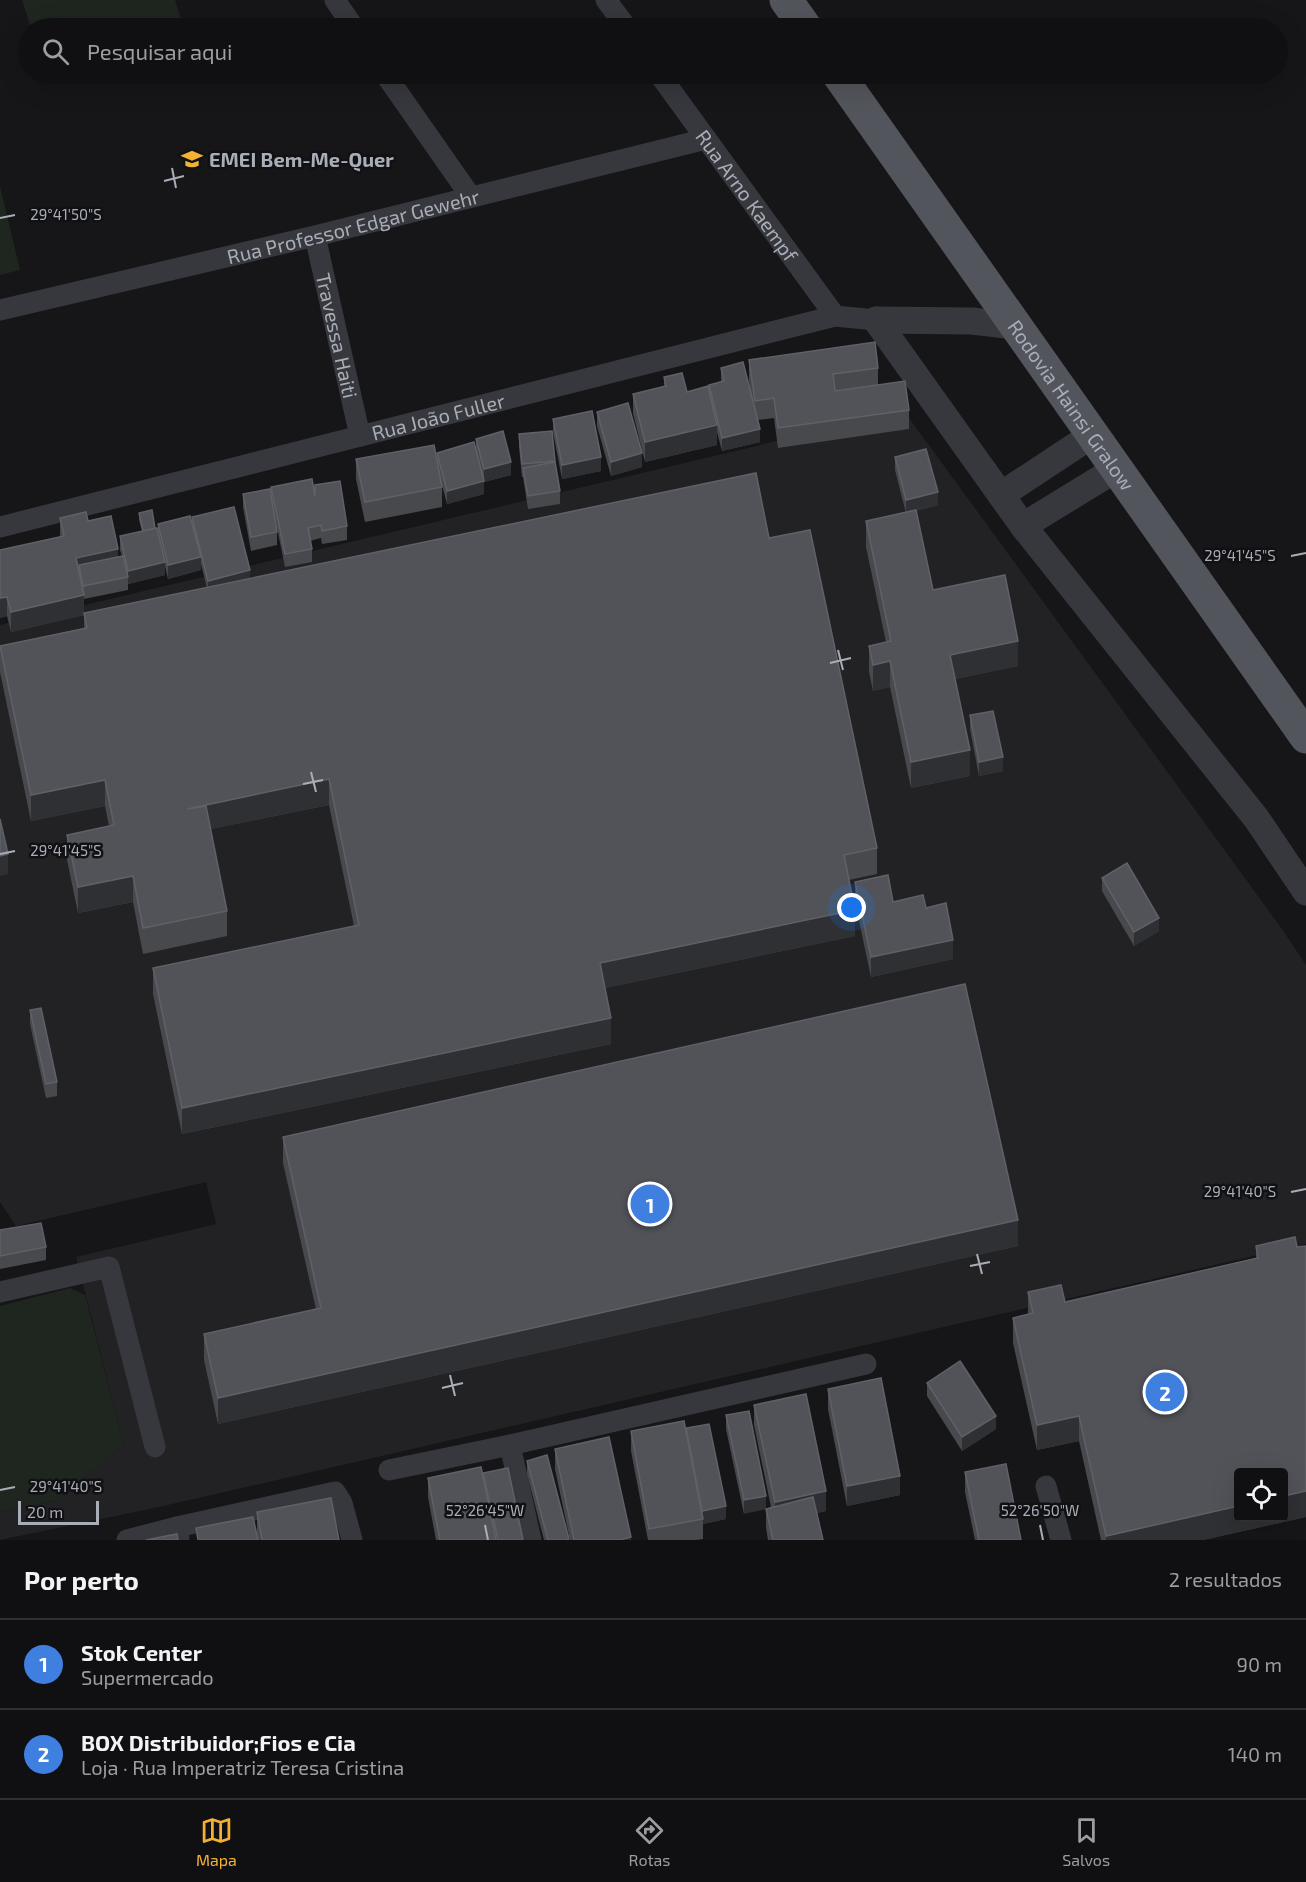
<!DOCTYPE html>
<html lang="pt">
<head>
<meta charset="utf-8">
<style>
  :root { --surface:#101012; --page:#1e1e20; --text:#f1f3f6; --muted:#9c9d9f; --line:#303032; --accent:#f2b134 }
  body { margin:0; font-family:"Exo 2",sans-serif; background:var(--page); color:var(--text) }
  .controls { position:absolute; right:18px; bottom:18px; display:grid; overflow:hidden; border-radius:6px; box-shadow:0 6px 24px #0002 }
  .controls button { width:54px; height:54px; display:grid; place-items:center; padding:0; border:0; border-bottom:2px solid var(--line); background:var(--surface); color:var(--text); font:30px sans-serif }
  .scale { position:absolute; left:18px; bottom:15px; width:81px; box-sizing:border-box; padding-left:6px; border:3px solid #a8adb8; border-top:0; font-size:16px; line-height:21px; white-space:nowrap; color:#a8adb8; -webkit-text-stroke:4px #111113; paint-order:stroke }
  .you { position:absolute; left:852px; top:908px; width:21px; height:21px; margin:-15px; border:4px solid #fff; border-radius:50%; background:#1a73e8; box-shadow:0 0 0 9px #1a73e833 }
  .badge { display:grid; place-items:center; width:39px; height:39px; border-radius:50%; background:var(--accent); color:#fff; font-size:20px; font-weight:700 }
  .pin { position:absolute; translate:-50% -50%; border:3px solid #fff; box-shadow:0 2px 6px #0006 }
  .list { margin:0; padding:0; list-style:none }
  h2 { display:flex; justify-content:space-between; align-items:center; height:78px; margin:0; padding:0 24px; font-size:26px }
  h2 small { font-size:20px; font-weight:400; color:var(--muted) }
  .list li { display:grid; grid-template-columns:39px 1fr auto; gap:18px; align-items:center; box-sizing:border-box; height:90px; padding:0 24px; border-top:2px solid var(--line) }
  .list b { display:block; font-size:22px; white-space:nowrap }
  .list p { margin:0; font-size:20px; white-space:nowrap; color:var(--muted) }
  .list em { font-size:20px; font-style:normal; color:var(--muted) }
  .icon { flex:none; width:33px; height:33px; fill:none; stroke:currentColor; stroke-width:2; stroke-linecap:round; stroke-linejoin:round }
  .map { position:relative; flex:none; width:1306px; height:1540px; overflow:hidden }
  .search { position:absolute; background:var(--surface); box-shadow:0 6px 24px #0002; left:18px; right:18px; top:18px; height:66px; display:flex; align-items:center; gap:15px; box-sizing:border-box; padding:0 21px; border-radius:33px; color:var(--muted); font-size:22px }
  .sheet { height:258px; background:var(--surface) }
  nav { display:flex; justify-content:space-around; align-items:center; box-sizing:border-box; height:84px; border-top:2px solid var(--line); background:var(--surface); font-size:16px; color:var(--muted) }
  nav a { display:grid; justify-items:center; gap:3px }
  nav .on { color:var(--accent) }
  .map>svg:first-child { display:block }
</style>
</head>
<body>
<div class="map">
<svg width="1306" height="1540" viewBox="0 0 1306 1540">
  <rect width="100%" height="100%" fill="#161618"/>
  <polygon fill="#222225" points="904,411 1282,929 1306,965 1306,1244 159,1507 0,1540 0,1512 58,1500 124,1445 76,1257 216,1224 206,1182 16,1226 0,1202 0,625"/>
  <g fill="#1e261f">
    <polygon points="22,0 175,0 184,28 31,28"/>
    <polygon points="46,74 81,74 50,84"/>
    <polygon points="0,186 20,270 0,275"/>
    <polygon points="70,1288 85,1295 124,1445 58,1500 0,1512 0,1306"/>
  </g>
  <g fill="none" stroke-linecap="round" stroke-linejoin="round">
    <g stroke="#37383d" stroke-width="21">
      <polyline points="335,0 354,28"/>
      <polyline points="606,0 627,28"/>
      <polyline points="385,74 471,197"/>
      <path id="s1" d="M659,74l176,242"/>
      <path id="s2" d="M315,236l45,200"/>
      <path id="s3" d="M0,310l315,-74 391,-97"/>
      <path id="s4" d="M0,527l835,-211 41,4"/>
      <polyline points="0,1292 109,1267 155,1447"/>
      <polyline points="510,1445 531,1540"/>
      <polyline points="389,1470 510,1445 866,1364"/>
      <polyline points="1046,1486 1061,1540"/>
      <polyline points="127,1540 177,1527"/>
      <polyline points="179,1540 177,1527 335,1492 342,1503 352,1540"/>
    </g>
    <g stroke="#37383d" stroke-width="27">
      <polyline points="876,320 1023,526 1256,818 1306,892"/>
      <polyline points="876,320 972,321 1015,326"/>
      <polyline points="1001,495 1092,435"/>
      <polyline points="1023,526 1116,469"/>
    </g>
    <g stroke="#53555c" stroke-width="33">
      <polyline points="786,0 806,28"/>
      <path id="s5" d="M838,74l468,663"/>
    </g>
  </g>
  <g fill="#47494d">
    <polygon points="749,360 878,368 878,385 909,410 909,429 778,448 774,418 757,420 760,442 722,451 717,432 717,445 645,462 633,413 633,394 664,386 664,377 687,392 709,391 709,385 721,382 721,368 751,395 749,380"/>
    <polygon points="597,412 642,467 611,476 597,426"/>
    <polygon points="553,419 601,471 562,479 553,432"/>
    <polygon points="552,431 555,462 560,491 560,504 528,509 523,477 522,477 519,447 519,434"/>
    <polygon points="476,439 511,475 484,482 484,494 447,504 440,478 442,487 442,507 365,522 356,479 356,459 437,461 437,453 476,449"/>
    <polygon points="895,457 938,505 915,511 933,590 1018,666 955,679 970,776 911,788 890,687 873,691 869,672 869,646 886,642 866,547 866,521 906,513 895,470"/>
    <polygon points="271,487 315,493 347,526 347,540 322,544 321,538 310,541 312,549 312,562 285,567 275,518 277,532 277,545 251,551 243,507 243,494 271,498"/>
    <polygon points="139,513 158,531 158,524 192,524 192,517 250,579 769,538 877,848 877,874 849,880 855,936 605,988 611,1044 182,1134 153,994 153,968 354,926 329,805 210,829 227,911 227,936 143,954 133,902 78,913 67,860 67,835 109,826 105,806 31,821 0,672 0,646 84,628 84,613 207,588 201,564 201,570 168,579 165,566 165,575 128,584 128,581 128,590 84,599 84,615 11,632 7,616 0,618 0,550 60,537 60,518 88,521 118,557 122,556 120,550 120,536 142,531 139,520"/>
    <polygon points="970,715 1003,771 979,776 970,729"/>
    <polygon points="1102,878 1159,931 1134,946 1102,891"/>
    <polygon points="855,882 893,902 926,908 953,959 871,977 855,902"/>
    <polygon points="30,1010 57,1082 57,1096 46,1098 30,1024"/>
    <polygon points="283,1137 1018,1246 218,1424 204,1360 204,1334 316,1309 283,1163"/>
    <polygon points="0,1230 46,1247 46,1260 0,1269"/>
    <polygon points="1256,1246 1297,1247 1306,1246 1306,1517 1203,1540 1101,1540 1079,1441 1037,1450 1013,1343 1013,1318 1028,1314 1028,1292 1065,1302 1256,1258"/>
    <polygon points="927,1383 996,1429 962,1451 927,1396"/>
    <polygon points="828,1389 900,1495 847,1506 828,1409"/>
    <polygon points="754,1405 826,1511 817,1513 823,1540 768,1540 766,1528 766,1509 771,1507 754,1425"/>
    <polygon points="749,1411 744,1514 726,1429 726,1415"/>
    <polygon points="686,1430 726,1519 703,1524 703,1539 696,1540 648,1540 631,1451 631,1431"/>
    <polygon points="555,1449 631,1540 570,1540 555,1469"/>
    <polygon points="527,1461 569,1540 544,1540 527,1474"/>
    <polygon points="965,1472 1021,1540 975,1540 965,1492"/>
    <polygon points="483,1473 523,1540 436,1540 428,1497 428,1478 483,1479"/>
    <polygon points="257,1512 339,1540 258,1540 257,1532"/>
  </g>
  <g fill="#2f3033">
    <polygon points="717,425 717,445 645,462 645,442"/>
    <polygon points="760,429 760,442 722,451 722,438"/>
    <polygon points="642,453 642,467 611,476 611,462"/>
    <polygon points="601,457 601,471 562,479 562,465"/>
    <polygon points="511,462 511,475 484,482 484,494 447,504 447,491 484,481 484,469"/>
    <polygon points="938,492 938,505 906,513 906,500"/>
    <polygon points="118,549 118,568 79,565 79,578 76,558"/>
    <polygon points="201,557 201,570 168,579 168,565"/>
    <polygon points="165,562 165,575 128,584 128,571"/>
    <polygon points="250,570 250,584 208,594 208,581"/>
    <polygon points="84,595 84,615 11,632 11,612"/>
    <polygon points="7,597 7,616 0,618 0,598"/>
    <polygon points="1018,641 1018,666 950,680 950,655"/>
    <polygon points="890,661 890,687 873,691 873,665"/>
    <polygon points="970,750 970,776 911,788 911,762"/>
    <polygon points="1003,757 1003,771 979,776 979,762"/>
    <polygon points="329,779 329,805 187,834 187,809"/>
    <polygon points="105,780 105,806 31,821 31,795"/>
    <polygon points="8,854 8,874 0,876 0,856"/>
    <polygon points="133,876 133,902 78,913 78,887"/>
    <polygon points="855,910 855,936 600,989 600,963"/>
    <polygon points="1159,918 1159,931 1134,946 1134,932"/>
    <polygon points="953,940 953,959 871,977 871,957"/>
    <polygon points="611,1018 611,1044 182,1134 182,1108"/>
    <polygon points="1018,1220 1018,1246 218,1424 218,1398"/>
    <polygon points="996,1416 996,1429 962,1451 962,1437"/>
    <polygon points="1079,1416 1079,1441 1037,1450 1037,1425"/>
    <polygon points="900,1476 900,1495 847,1506 847,1486"/>
    <polygon points="826,1491 826,1511 775,1522 775,1502"/>
    <polygon points="1306,1491 1306,1517 1203,1540 1106,1540 1106,1536 1239,1506 1239,1518 1284,1518 1284,1496"/>
    <polygon points="766,1496 766,1509 744,1514 744,1500"/>
    <polygon points="726,1506 726,1519 703,1524 702,1511"/>
    <polygon points="631,1537 631,1540 619,1540"/>
  </g>
  <g fill="#525359" stroke="#5f6168" stroke-width="1.5">
    <polygon points="875,342 878,368 833,374 835,391 905,381 909,410 778,428 774,398 755,401 749,360"/>
    <polygon points="743,362 760,429 722,438 709,385 724,381 721,368"/>
    <polygon points="682,373 687,392 708,386 717,425 645,442 633,394 666,386 664,377"/>
    <polygon points="628,403 642,453 611,462 597,412"/>
    <polygon points="592,411 601,457 562,465 553,419"/>
    <polygon points="503,431 511,462 484,469 476,439"/>
    <polygon points="552,431 555,461 522,464 519,434"/>
    <polygon points="474,442 484,481 447,491 437,453"/>
    <polygon points="434,445 442,487 365,502 356,459"/>
    <polygon points="926,449 938,492 906,500 895,457"/>
    <polygon points="555,462 560,491 528,496 523,468"/>
    <polygon points="756,473 769,538 810,530 877,848 844,855 855,910 600,963 611,1018 182,1108 153,968 359,925 329,779 187,809 206,806 227,911 143,928 133,876 78,887 67,835 114,825 105,780 31,795 0,646 87,628 84,613"/>
    <polygon points="312,479 315,496 315,485 340,481 347,526 322,531 321,525 308,528 312,549 285,554 271,487"/>
    <polygon points="270,489 277,532 251,537 243,494"/>
    <polygon points="234,507 250,570 208,581 192,517"/>
    <polygon points="152,510 155,528 143,531 139,513"/>
    <polygon points="916,510 933,590 1005,575 1018,641 950,655 970,750 911,762 890,661 873,665 869,646 891,641 866,521"/>
    <polygon points="86,512 88,521 111,516 118,549 76,558 84,595 11,612 7,597 0,598 0,550 64,536 60,518"/>
    <polygon points="190,516 201,557 168,565 158,524"/>
    <polygon points="157,528 165,562 128,571 120,536"/>
    <polygon points="123,556 128,577 83,586 79,565"/>
    <polygon points="993,711 1003,757 979,762 970,715"/>
    <polygon points="0,819 8,854 0,856"/>
    <polygon points="1127,863 1159,918 1134,932 1102,878"/>
    <polygon points="888,875 893,902 923,895 926,908 946,903 953,940 871,957 855,882"/>
    <polygon points="965,984 1018,1220 218,1398 204,1334 321,1308 283,1137"/>
    <polygon points="41,1008 57,1082 46,1084 30,1010"/>
    <polygon points="41,1223 46,1247 0,1256 0,1230"/>
    <polygon points="1295,1237 1297,1247 1306,1246 1306,1491 1284,1496 1284,1473 1239,1473 1239,1506 1106,1536 1079,1416 1037,1425 1013,1318 1033,1313 1028,1292 1061,1285 1065,1302 1258,1258 1256,1246"/>
    <polygon points="960,1361 996,1416 962,1437 927,1383"/>
    <polygon points="881,1378 900,1476 847,1486 828,1389"/>
    <polygon points="806,1394 826,1491 775,1502 754,1405"/>
    <polygon points="749,1411 766,1496 744,1500 726,1415"/>
    <polygon points="684,1421 703,1519 649,1529 631,1431"/>
    <polygon points="709,1424 726,1506 702,1511 686,1428"/>
    <polygon points="609,1437 631,1537 619,1540 574,1540 555,1449"/>
    <polygon points="547,1455 569,1539 566,1540 548,1540 527,1461"/>
    <polygon points="1006,1464 1021,1540 979,1540 965,1472"/>
    <polygon points="481,1467 496,1540 440,1540 428,1478"/>
    <polygon points="508,1468 523,1540 498,1540 483,1473"/>
    <polygon points="813,1497 823,1540 773,1540 766,1509"/>
    <polygon points="331,1498 339,1540 262,1540 257,1512"/>
    <polygon points="253,1517 258,1540 198,1540 196,1528"/>
    <polygon points="177,1534 178,1540 146,1540"/>
  </g>
  <path fill="none" stroke="#a8adb8" stroke-width="2" d="M172,168l4,20M164,181l20,-5M0,218l15,-3M1291,556l15,-3M838,650l5,20M830,663l21,-5M311,772l5,20M303,784l20,-4M0,854l15,-3M1291,1192l15,-3M977,1254l5,20M970,1266l20,-4M450,1375l5,21M442,1388l21,-5M0,1490l15,-3M485,1525l3,15M1040,1525l3,15"/>
  <defs>
    <symbol id="school-bare" viewBox="-9 -9 18 18"><path d="M0-5L7-2L0 1L-7-2ZM-4 1L0 2.5L4 1V4Q0 6-4 4Z" fill="#f2b134" stroke="#111113" stroke-width="2.5" paint-order="stroke"/></symbol>
  </defs>
  <g fill-rule="evenodd">
    <use href="#school-bare" x="177" y="144" width="30" height="30"/>
  </g>
  <g text-anchor="middle" dominant-baseline="central" stroke-width="5" stroke-linejoin="round" paint-order="stroke">
    <g font-size="20" font-weight="bold" fill="#a8adb8" stroke="#111113" text-anchor="start">
      <text x="209" y="159">EMEI Bem-Me-Quer</text>
    </g>
    <g font-size="20" fill="#a8adb8" stroke="#111113">
      <text stroke="none"><textPath href="#s1" startOffset="150">Rua Arno Kaempf</textPath></text>
      <text stroke="none"><textPath href="#s3" startOffset="363">Rua Professor Edgar Gewehr</textPath></text>
      <text stroke="none"><textPath href="#s2" startOffset="102">Travessa Haiti</textPath></text>
      <text stroke="none"><textPath href="#s5" startOffset="405">Rodovia Hainsi Gralow</textPath></text>
      <text stroke="none"><textPath href="#s4" startOffset="452">Rua João Fuller</textPath></text>
    </g>
  </g>
  <g font-size="15" text-anchor="middle" fill="#a8adb8" stroke="#111113" stroke-width="5" stroke-linejoin="round" paint-order="stroke">
    <text x="66" y="220">29°41'50"S</text>
    <text x="1240" y="561">29°41'45"S</text>
    <text x="66" y="856">29°41'45"S</text>
    <text x="1240" y="1197">29°41'40"S</text>
    <text x="66" y="1492">29°41'40"S</text>
    <text x="485" y="1516">52°26'45"W</text>
    <text x="1040" y="1516">52°26'50"W</text>
  </g>
</svg>
<div class="controls">
<button><svg class="icon" aria-label="locate" viewBox="0 0 24 24"><circle cx="12" cy="12" r="6"/><path d="M12 2v4M12 18v4M2 12h4M18 12h4"/></svg></button>
</div>
<div class="scale">20 m</div>
<div class="you"></div>
<div class="pin badge" style="left:650px;top:1204px;background:#3f7fe0">1</div>
<div class="pin badge" style="left:1165px;top:1392px;background:#3f7fe0">2</div>
<div class="search"><svg class="icon" aria-label="search" viewBox="0 0 24 24"><circle cx="10" cy="10" r="6"/><path d="M15 15l6 6"/></svg>Pesquisar aqui</div>
</div>
<section class="sheet">
<h2>Por perto<small>2 resultados</small></h2>
<ul class="list">
<li><span class="badge" style="background:#3f7fe0">1</span><div><b>Stok Center</b><p>Supermercado</p></div><em>90 m</em></li>
<li><span class="badge" style="background:#3f7fe0">2</span><div><b>BOX Distribuidor;Fios e Cia</b><p>Loja · Rua Imperatriz Teresa Cristina</p></div><em>140 m</em></li>
</ul>
</section>
<nav>
<a class="on"><svg class="icon" aria-label="map" viewBox="0 0 24 24"><path d="M3 6l6-2 6 2 6-2v14l-6 2-6-2-6 2zM9 4v14M15 6v14"/></svg>Mapa</a>
<a><svg class="icon" aria-label="directions" viewBox="0 0 24 24"><path d="M12 3l9 9-9 9-9-9zM9 14v-3h6M13 9l2 2-2 2"/></svg>Rotas</a>
<a><svg class="icon" aria-label="saved" viewBox="0 0 24 24"><path d="M7 4h10v16l-5-4-5 4z"/></svg>Salvos</a>
</nav>
</body>
</html>
